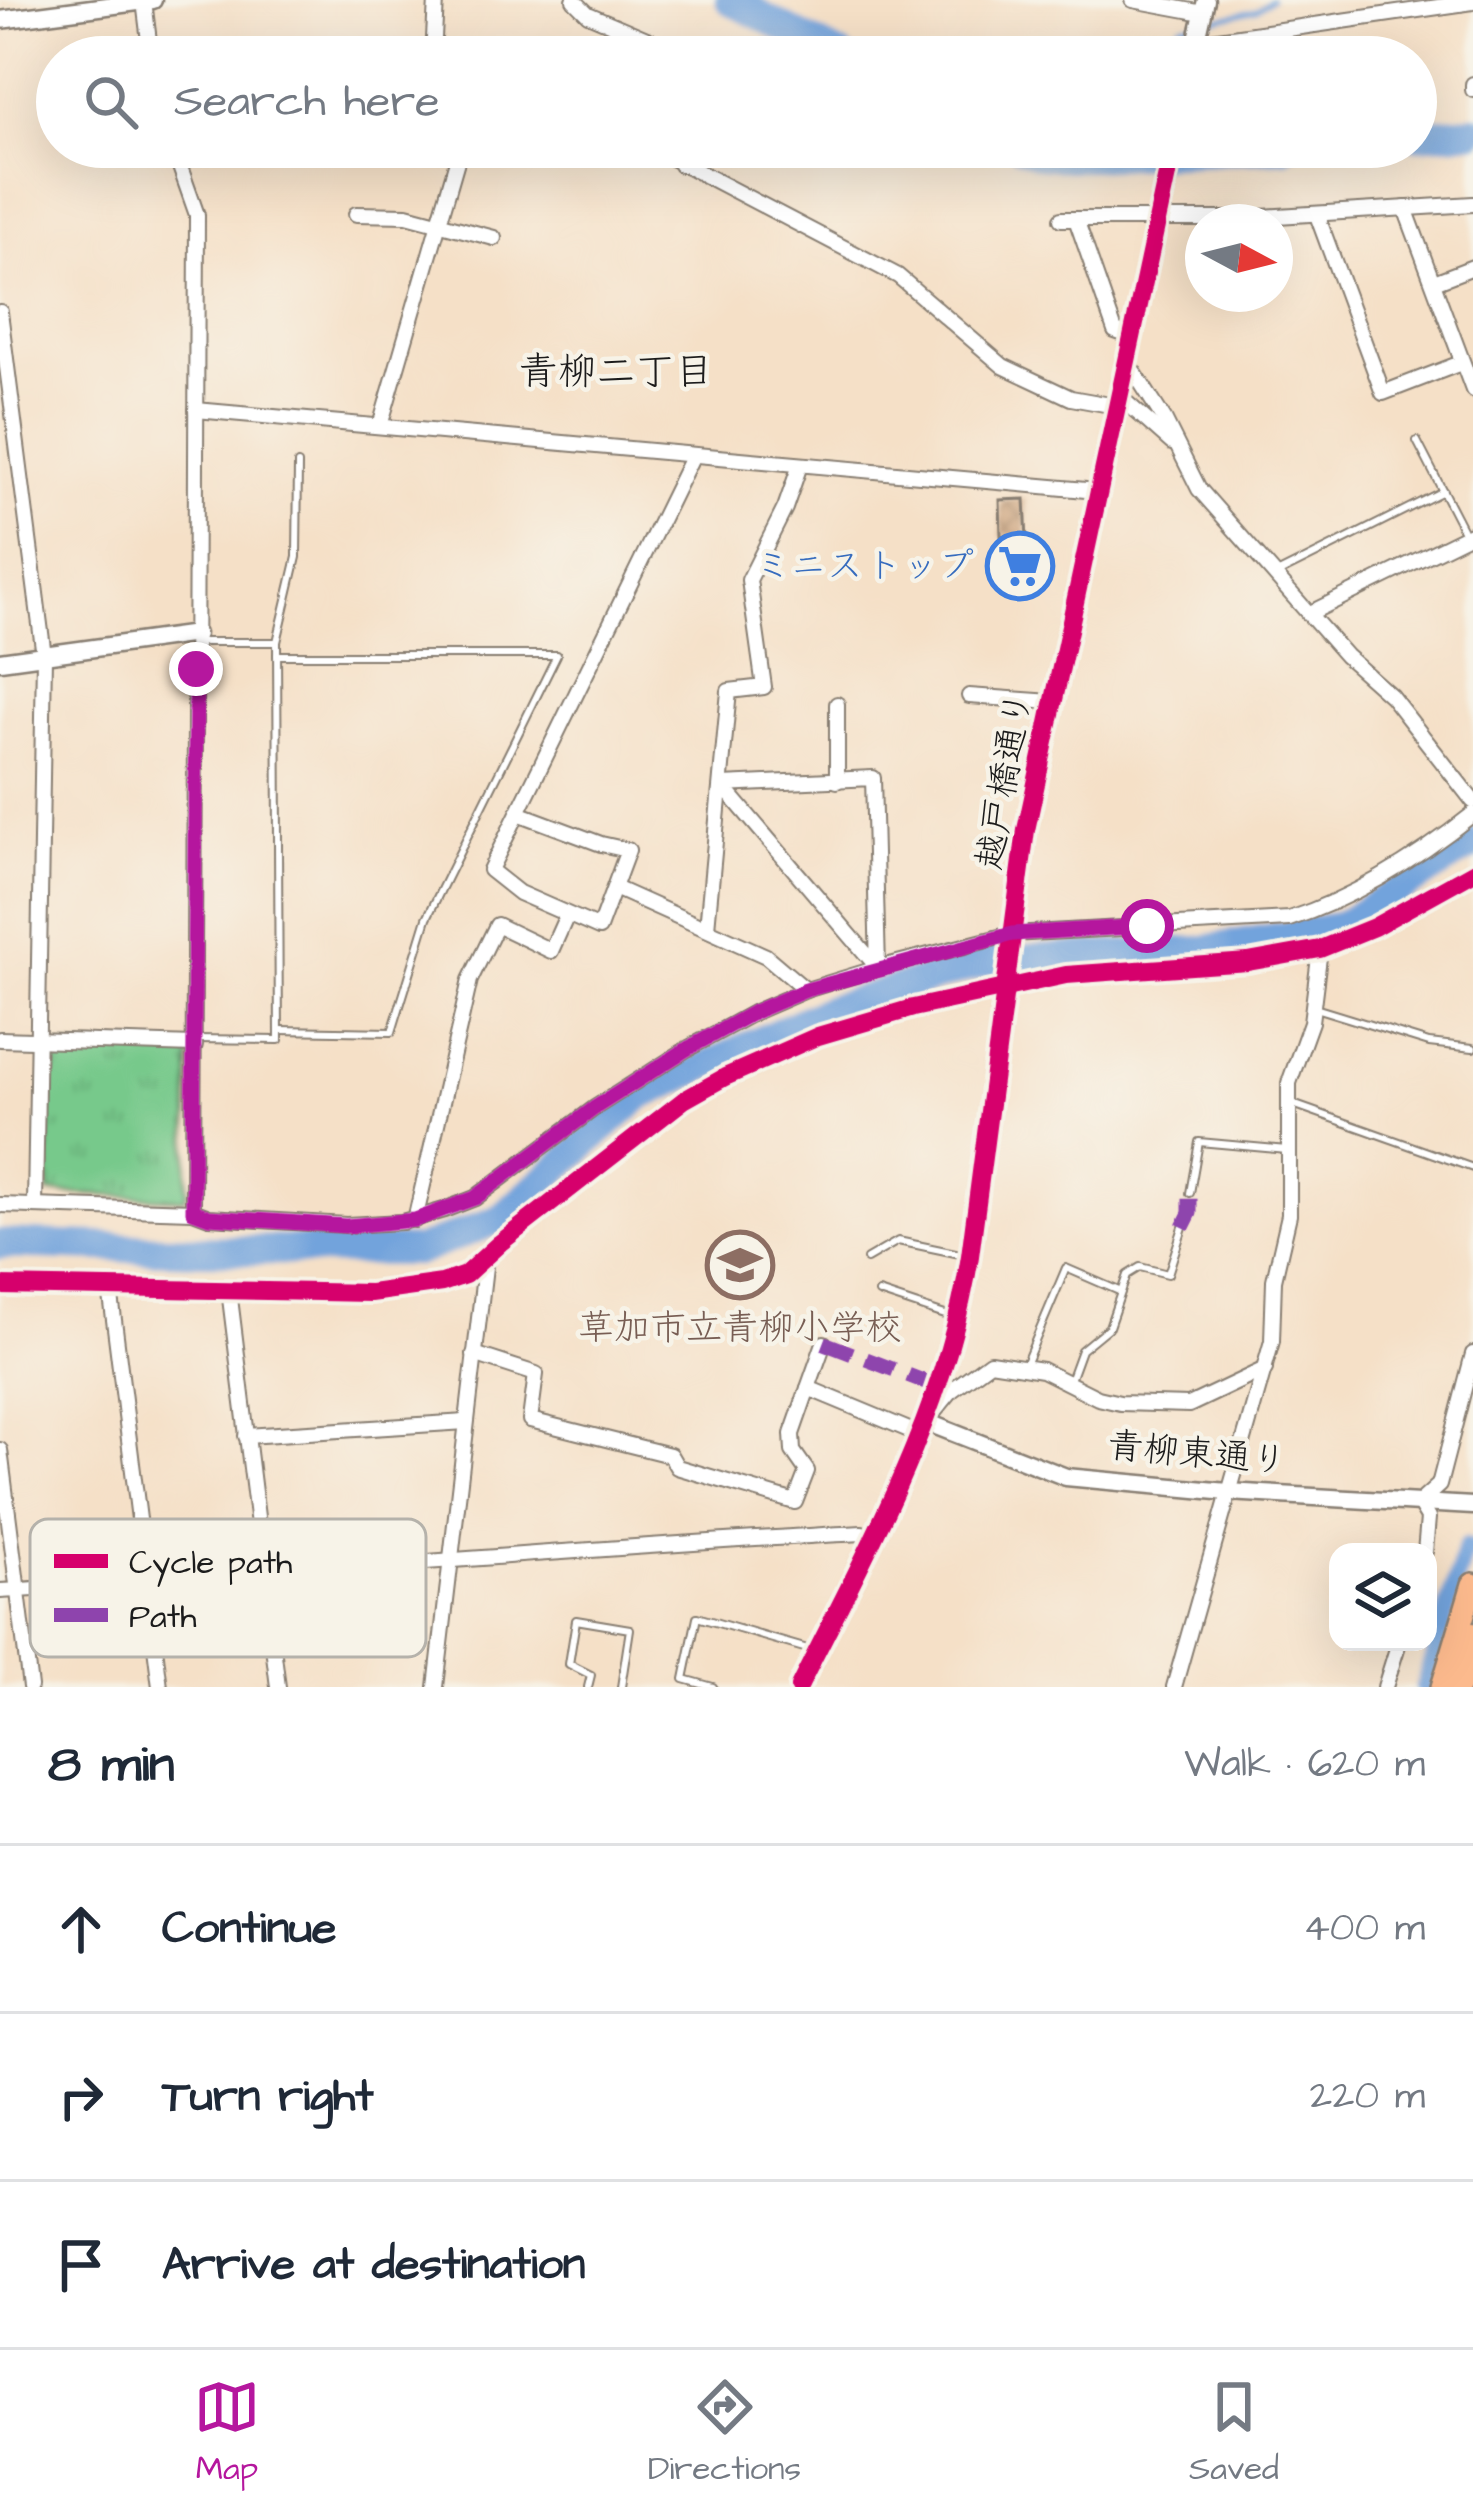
<!DOCTYPE html>
<html lang="en">
<head>
<meta charset="utf-8">
<style>
  :root { --surface:#fff; --page:#f6f6f7; --text:#1f2937; --muted:#747a83; --line:#e0e1e3; --accent:#b5179e }
  body { margin:0; font-family:"Architects Daughter","Klee One",sans-serif; background:var(--page); color:var(--text) }
  .controls { position:absolute; right:36px; bottom:36px; display:grid; overflow:hidden; border-radius:24px; box-shadow:0 12px 48px #0002 }
  .controls button { width:108px; height:108px; display:grid; place-items:center; padding:0; border:0; border-bottom:3px solid var(--line); background:var(--surface); color:var(--text); font:60px sans-serif }
  .compass { position:absolute; left:1185px; top:204px; width:108px; height:108px; border-radius:50%; background:var(--surface); box-shadow:0 12px 48px #0002; rotate:97deg }
  .stop { position:absolute; width:36px; height:36px; margin:-27px; border:9px solid #b5179e; border-radius:50%; background:#fff }
  .stop.end { background:#b5179e; border-color:#fff; box-shadow:0 3px 12px #0008 }
  .list { margin:0; padding:0; list-style:none }
  h2 { display:flex; justify-content:space-between; align-items:center; height:156px; margin:0; padding:0 48px; font-size:51px }
  h2 small { font-size:39px; font-weight:400; color:var(--muted) }
  .list li { display:grid; grid-template-columns:78px 1fr auto; gap:36px; align-items:center; box-sizing:border-box; height:168px; padding:0 48px; border-top:3px solid var(--line) }
  .list b { display:block; font-size:45px; white-space:nowrap }
  .list em { font-size:39px; font-style:normal; color:var(--muted) }
  .icon { flex:none; width:66px; height:66px; fill:none; stroke:currentColor; stroke-width:2; stroke-linecap:round; stroke-linejoin:round }
  .map { position:relative; flex:none; width:1473px; height:1687px; overflow:hidden }
  .search { position:absolute; background:var(--surface); box-shadow:0 12px 48px #0002; left:36px; right:36px; top:36px; height:132px; display:flex; align-items:center; gap:30px; box-sizing:border-box; padding:0 42px; border-radius:66px; color:var(--muted); font-size:45px }
  .sheet { height:660px; background:var(--surface) }
  nav { display:flex; justify-content:space-around; align-items:center; box-sizing:border-box; height:168px; border-top:3px solid var(--line); background:var(--surface); font-size:33px; color:var(--muted) }
  nav a { display:grid; justify-items:center; gap:6px }
  nav .on { color:var(--accent) }
  .map>svg:first-child { display:block }
</style>
</head>
<body>
<div class="map">
<svg width="1473" height="1687" viewBox="0 0 1473 1687">
  <defs>
    <pattern id="park-tufts" width="24" height="20" patternUnits="userSpaceOnUse" patternTransform="scale(3)"><rect width="24" height="20" fill="#77c98b"/><path d="M3 7l-1-3M5 7V3M7 7l1-3M15 17l-1-3M17 17v-4M19 17l1-3" fill="none" stroke="#66ac77"/></pattern>
    <pattern id="building-cross-hatch" width="8" height="8" patternUnits="userSpaceOnUse" patternTransform="scale(3)"><rect width="8" height="8" fill="#d3ae8b"/><path d="M0 0l8 8M0 8l8-8" fill="none" stroke="#b59577"/></pattern>
  </defs>
  <rect width="100%" height="100%" fill="#f7f3e8"/>
  <filter id="ink" filterUnits="userSpaceOnUse"><feTurbulence type="fractalNoise" baseFrequency=".00833" numOctaves="2"/><feDisplacementMap in="SourceGraphic" scale="24" xChannelSelector="R" yChannelSelector="G"/><feConvolveMatrix kernelMatrix="1 2 1 2 8 2 1 2 1" color-interpolation-filters="sRGB"/></filter>
  <filter id="wash" filterUnits="userSpaceOnUse"><feTurbulence type="fractalNoise" baseFrequency=".004" numOctaves="4" result="noise"/><feDisplacementMap in="SourceGraphic" scale="48" xChannelSelector="R" yChannelSelector="G"/><feGaussianBlur stdDeviation="2.7" result="paint"/><feColorMatrix in="noise" values="0 0 0 0 0 0 0 0 0 0 0 0 0 0 0 0 0 1.4 0 .05"/><feComposite in="paint" operator="in"/></filter>
  <g filter="url(#wash)">
    <rect width="100%" height="100%" fill="#f5e0c7"/>
    <polygon fill="url(#park-tufts)" stroke="#4a7254" stroke-width="3" points="55,1047 190,1050 187,1194 184,1199 48,1193 49,1054"/>
    <g fill="none" stroke-linecap="round" stroke-linejoin="round">
      <g stroke="#72a3dc" stroke-width="4.5">
        <polyline points="1209,21 1256,10 1271,0"/>
        <polyline points="1154,57 1181,25 1198,23"/>
        <polyline points="1039,154 1041,147"/>
      </g>
      <polyline stroke="#72a3dc" stroke-width="18" points="1424,1687 1466,1547"/>
      <g stroke="#72a3dc" stroke-width="30">
        <polyline points="730,0 841,57"/>
        <polyline points="1416,134 1473,130"/>
        <polyline points="1022,147 1039,154 1069,157 1284,147"/>
        <polyline points="0,1244 201,1250 418,1251 500,1219 639,1097 827,1010 989,961 1198,951 1341,926 1473,844"/>
      </g>
    </g>
    <g id="blocks">
      <polygon fill="url(#building-cross-hatch)" points="1025,499 1027,541 1036,540 1036,584 1010,586 1009,535 1001,536 1000,500"/>
    </g>
  </g>
  <g filter="url(#ink)">
    <use href="#blocks" fill-opacity="0" stroke="#887e72" stroke-width="3"/>
    <g fill="none" stroke-linecap="round" stroke-linejoin="round">
      <defs>
        <g id="service">
          <polyline points="1417,441 1465,534"/>
          <polyline points="1275,575 1443,491"/>
          <polyline points="197,642 277,642"/>
          <polyline points="277,655 557,655 427,918 392,1032 279,1030"/>
          <polyline points="1315,1008 1429,1043 1473,1048"/>
          <polyline points="196,1039 279,1040 277,642 297,557 298,464"/>
          <polyline points="1290,1103 1473,1168"/>
          <polyline points="1190,1193 1199,1142 1287,1150"/>
          <polyline points="867,1259 898,1241 965,1255"/>
          <polyline points="879,1293 954,1318"/>
          <polyline points="1025,1365 1066,1268 1119,1291"/>
          <polyline points="1069,1383 1081,1350 1109,1327 1127,1275 1140,1267 1168,1274 1183,1227"/>
          <polyline points="588,1687 591,1675 569,1664 576,1620 630,1629 621,1687"/>
          <polyline points="713,1687 684,1679 697,1617 811,1650"/>
        </g>
        <g id="minor">
          <polyline points="574,0 588,14 689,57"/>
          <polyline points="1133,0 1203,13"/>
          <polyline points="144,1 151,57"/>
          <polyline points="1197,42 1473,2"/>
          <polyline points="433,57 436,0"/>
          <polyline points="1473,84 1473,90"/>
          <polyline points="173,147 197,215 193,1211"/>
          <polyline points="651,147 898,276 1003,366 1071,398 1116,406"/>
          <polyline points="681,165 691,147"/>
          <polyline points="1405,208 1473,390"/>
          <polyline points="356,214 407,215 494,238"/>
          <polyline points="1317,215 1383,393 1461,363"/>
          <polyline points="1061,219 1228,219 1473,204"/>
          <polyline points="1076,219 1115,331 1132,337"/>
          <polyline points="1434,282 1473,267"/>
          <polyline points="0,312 44,656 35,1206"/>
          <polyline points="1127,361 1164,419 1199,489 1346,656 1391,696 1473,801"/>
          <polyline points="1119,396 1172,443"/>
          <polyline points="196,410 1097,491"/>
          <polyline points="380,426 461,147"/>
          <polyline points="1310,613 1473,533"/>
          <polyline points="969,696 1052,702"/>
          <polygon points="873,778 878,968 722,785"/>
          <polyline points="837,781 837,704"/>
          <polyline points="518,813 601,844 628,850 599,928 519,893 490,870 692,457"/>
          <polyline points="617,889 766,956 806,990"/>
          <polyline points="707,928 729,691 764,687 749,580 785,508 800,465"/>
          <polyline points="0,1039 195,1045"/>
          <path d="M0,1205l193,6 16,6 137,8 56,-3 42,-12 31,-12 121,-91 91,-58 68,-37 51,-22 72,-22 133,-34 278,-15c67,-22 129,-61 184,-105"/>
          <polyline points="415,1220 470,980 497,925 551,951 567,915"/>
          <polyline points="110,1288 160,1687"/>
          <polyline points="229,1290 278,1687"/>
          <polyline points="474,1354 536,1374 530,1420 670,1455 677,1467 795,1502 807,1471 793,1451 792,1434 808,1388 921,1435"/>
          <polyline points="808,1388 824,1343"/>
          <polyline points="929,1418 952,1390 990,1362 1042,1370 1098,1398 1120,1403 1189,1405 1265,1369"/>
          <polyline points="246,1436 466,1422"/>
          <polyline points="0,1450 30,1687"/>
          <polyline points="1425,1552 1428,1518 1419,1503 1439,1485 1473,1354"/>
          <path d="M0,1591c287,-16 574,-43 862,-58l10,5"/>
          <polyline points="436,1687 486,1258"/>
          <polyline points="1174,1687 1272,1341 1274,1280 1289,1215 1289,1083 1311,1022 1320,949"/>
          <polyline points="1385,1687 1399,1642"/>
        </g>
        <g id="tertiary">
          <polyline points="0,20 153,0"/>
          <polyline points="1193,57 1206,0"/>
          <polyline points="0,661 196,634"/>
          <polyline points="0,1286 370,1293 442,1283 465,1275 500,1243 684,1100 725,1077 818,1036 913,1008 1066,975 1248,962 1320,949 1374,927 1473,872"/>
          <polyline points="926,1422 1066,1477 1228,1492 1473,1506"/>
          <path d="M799,1687c69,-139 147,-276 171,-431l56,-426 147,-683"/>
        </g>
        <polyline id="trunk" points="1442,1687 1473,1584"/>
        <polyline id="motorway" points="1457,1687 1473,1635"/>
      </defs>
      <use href="#service" stroke="#887e72" stroke-width="10"/>
      <use href="#minor" stroke="#887e72" stroke-width="18"/>
      <use href="#tertiary" stroke="#887e72" stroke-width="21"/>
      <use href="#trunk" stroke="#887e72" stroke-width="26"/>
      <use href="#motorway" stroke="#887e72" stroke-width="28"/>
      <use href="#service" stroke="#fff" stroke-width="6"/>
      <use href="#minor" stroke="#fff" stroke-width="14"/>
      <use href="#tertiary" stroke="#fff" stroke-width="16"/>
      <use href="#trunk" stroke="#fcba8d" stroke-width="21"/>
      <use href="#motorway" stroke="#fcba8d" stroke-width="24"/>
      <g stroke="#8e44ad" stroke-width="15" stroke-dasharray="30 15" stroke-linecap="butt">
        <polyline points="1183,1227 1190,1213 1190,1193"/>
        <polyline points="824,1343 939,1387"/>
      </g>
      <defs>
        <g id="cycleway">
          <polyline points="0,1286 370,1293 442,1283 465,1275 500,1243 684,1100 725,1077 818,1036 913,1008 1066,975 1248,962 1320,949 1374,927 1473,872"/>
          <path d="M799,1687c69,-139 147,-276 171,-431l56,-426 147,-683"/>
        </g>
      </defs>
      <use href="#cycleway" stroke="#f7f3e8" stroke-width="26"/>
      <use href="#cycleway" stroke="#d6006c" stroke-width="18"/>
    </g>
  </g>
  <g fill="none" stroke-linecap="round" stroke-linejoin="round" filter="url(#ink)">
    <polyline stroke="#b5179e" stroke-width="15" points="196,669 193,1211 209,1217 346,1226 415,1220 475,1198 596,1107 687,1049 754,1012 806,990 1012,934 1147,926"/>
  </g>
  <defs>
    <symbol id="supermarket-ring" viewBox="-11 -11 22 22"><circle r="9.5" fill="#f7f3e8" stroke="#3f7fe0" stroke-width="1.5"/><path d="M-6-5.5h2.5l.6 2H6L4.5 2H-2.5L-4.4-4H-6ZM-1.5 3.2a1.3 1.3 0 1 0 .1 0ZM3 3.2a1.3 1.3 0 1 0 .1 0Z" fill="#3f7fe0"/></symbol>
    <symbol id="school-ring" viewBox="-11 -11 22 22"><circle r="9.5" fill="#f7f3e8" stroke="#8d6e63" stroke-width="1.5"/><path d="M0-5L7-2L0 1L-7-2ZM-4 1L0 2.5L4 1V4Q0 6-4 4Z" fill="#8d6e63"/></symbol>
  </defs>
  <g fill-rule="evenodd">
    <use href="#supermarket-ring" x="982" y="528" width="76" height="76"/>
    <use href="#school-ring" x="702" y="1227" width="76" height="76"/>
  </g>
  <g text-anchor="middle" dominant-baseline="central" stroke-width="9" stroke-linejoin="round" paint-order="stroke">
    <g font-size="36" fill="#366cbe" stroke="#f7f3e8" text-anchor="end">
      <text x="974" y="566">ミニストップ</text>
    </g>
    <g font-size="36" fill="#1c1c1c" stroke="#f7f3e8">
      <text transform="translate(1005 780) rotate(-80)">越戸橋通り</text>
      <text transform="translate(1197 1454) rotate(5)">青柳東通り</text>
    </g>
    <g font-size="36" fill="#785e54" stroke="#f7f3e8">
      <text x="740" y="1328">草加市立青柳小学校</text>
    </g>
    <g font-size="39" fill="#1c1c1c" stroke="#f7f3e8">
      <text x="616" y="373">青柳二丁目</text>
    </g>
  </g>
  <rect x="30" y="1519" width="396" height="138" rx="18" fill="#f7f3e8" stroke="#b5b2ab" stroke-width="3"/>
  <rect x="54" y="1554" width="54" height="14" fill="#d6006c"/>
  <rect x="54" y="1608" width="54" height="14" fill="#8e44ad"/>
  <g font-size="33" fill="#1c1c1c">
    <text x="129" y="1573">Cycle path</text>
    <text x="129" y="1627">Path</text>
  </g>
</svg>
<div class="controls">
<button><svg class="icon" aria-label="layers" viewBox="0 0 24 24"><path d="M12 4l9 5-9 5-9-5zM3 14l9 5 9-5"/></svg></button>
</div>
<svg class="compass" viewBox="-18 -18 36 36"><path d="M0-13l5 13h-10z" fill="#e53935"/><path d="M0 13l5-13h-10z" fill="#747a83"/></svg>
<div class="stop" style="left:1147px;top:926px"></div>
<div class="stop end" style="left:196px;top:669px"></div>
<div class="search"><svg class="icon" aria-label="search" viewBox="0 0 24 24"><circle cx="10" cy="10" r="6"/><path d="M15 15l6 6"/></svg>Search here</div>
</div>
<section class="sheet">
<h2>8 min<small>Walk · 620 m</small></h2>
<ul class="list">
<li><svg class="icon" aria-label="ahead" viewBox="0 0 24 24"><path d="M12 20V5M6 11l6-6 6 6"/></svg><div><b>Continue</b></div><em>400 m</em></li>
<li><svg class="icon" aria-label="right" viewBox="0 0 24 24"><path d="M7 20v-9h11M14 6l5 5-5 5"/></svg><div><b>Turn right</b></div><em>220 m</em></li>
<li><svg class="icon" aria-label="arrive" viewBox="0 0 24 24"><path d="M6 21V4h12l-3 4 3 4H6"/></svg><div><b>Arrive at destination</b></div></li>
</ul>
</section>
<nav>
<a class="on"><svg class="icon" aria-label="map" viewBox="0 0 24 24"><path d="M3 6l6-2 6 2 6-2v14l-6 2-6-2-6 2zM9 4v14M15 6v14"/></svg>Map</a>
<a><svg class="icon" aria-label="directions" viewBox="0 0 24 24"><path d="M12 3l9 9-9 9-9-9zM9 14v-3h6M13 9l2 2-2 2"/></svg>Directions</a>
<a><svg class="icon" aria-label="saved" viewBox="0 0 24 24"><path d="M7 4h10v16l-5-4-5 4z"/></svg>Saved</a>
</nav>
</body>
</html>
